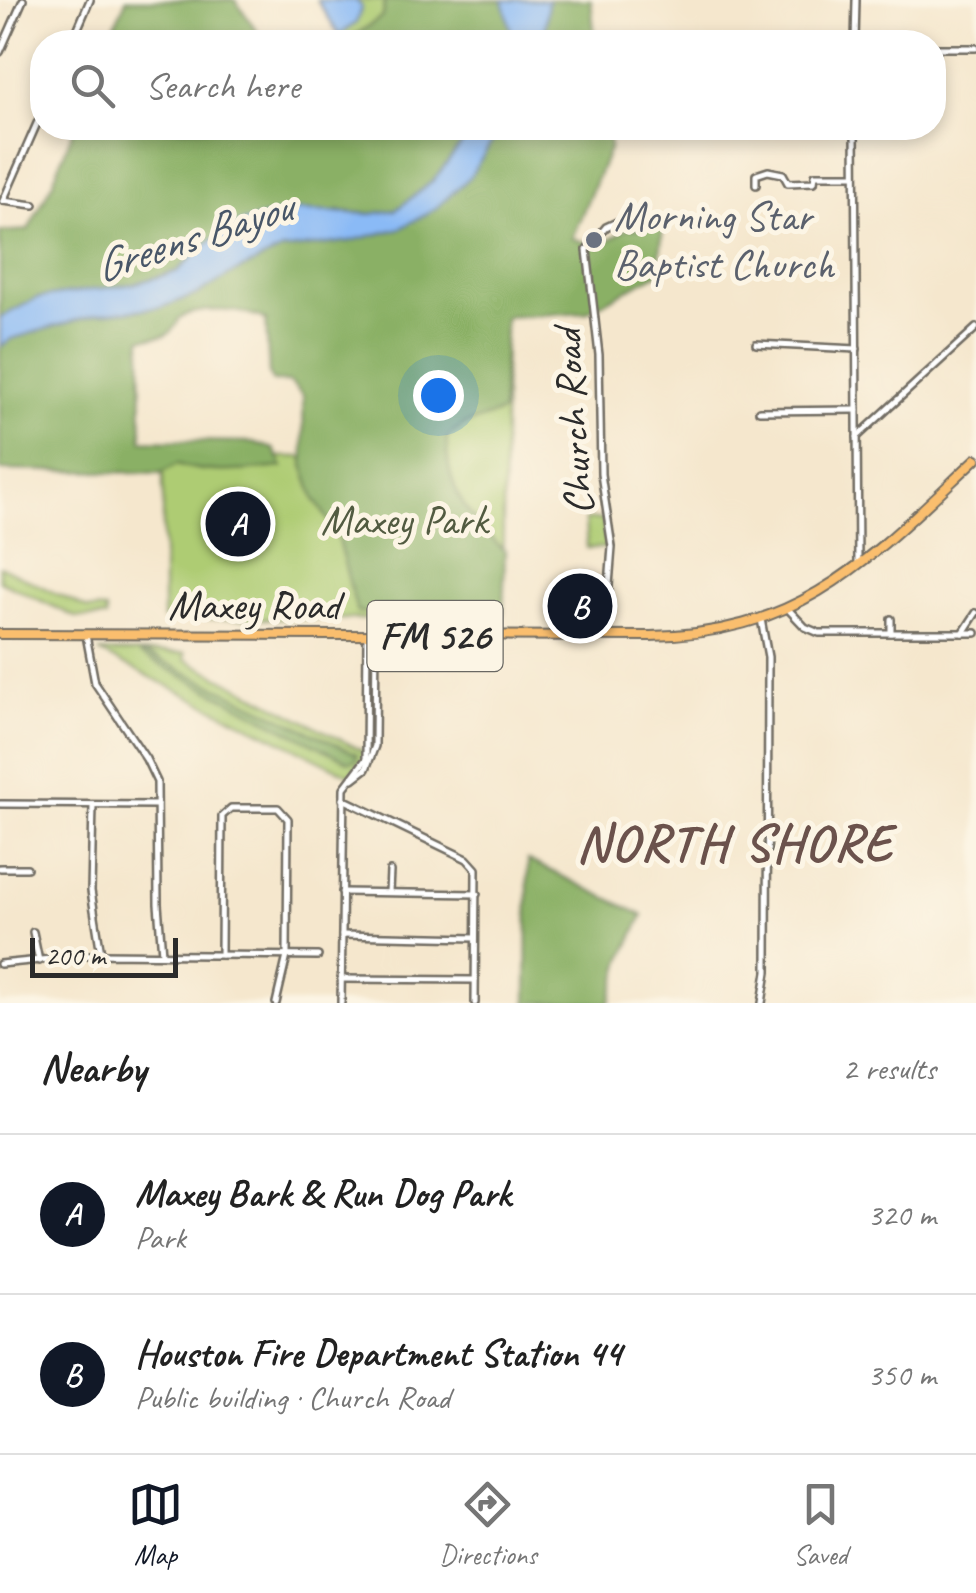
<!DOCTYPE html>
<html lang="en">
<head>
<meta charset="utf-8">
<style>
  :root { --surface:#fff; --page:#f2f2f2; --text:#222; --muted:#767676; --line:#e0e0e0; --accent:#111827 }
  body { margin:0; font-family:Caveat,sans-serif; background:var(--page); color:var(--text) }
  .scale { position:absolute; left:30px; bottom:25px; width:148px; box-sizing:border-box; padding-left:10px; border:5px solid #2b2b2b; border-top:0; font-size:28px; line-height:35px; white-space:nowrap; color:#2b2b2b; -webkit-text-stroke:8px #fcf5e5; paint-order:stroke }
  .you { position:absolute; left:438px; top:395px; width:35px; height:35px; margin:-25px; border:8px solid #fff; border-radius:50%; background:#1a73e8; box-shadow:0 0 0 15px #1a73e833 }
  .badge { display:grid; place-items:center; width:65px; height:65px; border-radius:50%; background:var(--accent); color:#fff; font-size:32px; font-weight:700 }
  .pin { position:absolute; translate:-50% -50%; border:5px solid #fff; box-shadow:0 2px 10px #0006 }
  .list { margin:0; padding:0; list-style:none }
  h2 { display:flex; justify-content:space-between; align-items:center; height:130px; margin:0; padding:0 40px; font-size:42px }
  h2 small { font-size:32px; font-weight:400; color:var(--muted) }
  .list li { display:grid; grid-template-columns:65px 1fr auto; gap:30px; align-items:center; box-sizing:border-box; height:160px; padding:0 40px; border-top:2px solid var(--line) }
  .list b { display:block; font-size:38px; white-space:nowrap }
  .list p { margin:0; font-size:32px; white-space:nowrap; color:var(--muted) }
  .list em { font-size:32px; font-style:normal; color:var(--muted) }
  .icon { flex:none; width:55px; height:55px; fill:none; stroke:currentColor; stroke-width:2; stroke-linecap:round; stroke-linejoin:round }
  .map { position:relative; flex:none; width:976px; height:1003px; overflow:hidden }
  .search { position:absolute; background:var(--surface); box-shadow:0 5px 15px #0003; left:30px; right:30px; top:30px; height:110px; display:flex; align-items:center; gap:25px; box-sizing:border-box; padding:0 35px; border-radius:40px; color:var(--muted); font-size:38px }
  .sheet { height:450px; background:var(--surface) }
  nav { display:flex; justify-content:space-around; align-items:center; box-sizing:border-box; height:140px; border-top:2px solid var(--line); background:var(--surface); font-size:28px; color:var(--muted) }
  nav a { display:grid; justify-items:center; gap:5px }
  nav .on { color:var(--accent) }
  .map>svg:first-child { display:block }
</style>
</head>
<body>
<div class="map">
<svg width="976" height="1003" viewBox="0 0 976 1003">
  <rect width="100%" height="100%" fill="#fcf5e5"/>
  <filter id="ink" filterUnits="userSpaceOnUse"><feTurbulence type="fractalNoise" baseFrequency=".01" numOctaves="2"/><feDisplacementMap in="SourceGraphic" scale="20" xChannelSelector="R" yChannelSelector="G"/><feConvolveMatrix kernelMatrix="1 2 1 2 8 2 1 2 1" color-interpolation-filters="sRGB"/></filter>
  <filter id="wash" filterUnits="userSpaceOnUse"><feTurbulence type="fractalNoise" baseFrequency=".0048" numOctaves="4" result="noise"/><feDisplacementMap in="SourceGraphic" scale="40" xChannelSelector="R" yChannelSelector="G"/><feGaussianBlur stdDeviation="2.25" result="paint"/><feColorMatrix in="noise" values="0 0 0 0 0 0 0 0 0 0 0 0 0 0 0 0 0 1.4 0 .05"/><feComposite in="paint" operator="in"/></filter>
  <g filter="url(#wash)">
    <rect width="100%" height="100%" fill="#f5e7cd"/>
    <g fill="#aecc73" stroke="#6c7c4f" stroke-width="2.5">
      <polygon points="317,0 385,0 383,16 346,42 328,42 339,34"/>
      <polygon points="507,137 502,619 163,619 163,456 327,457 376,241 439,215"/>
      <polygon points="603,519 606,548 587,548 585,520"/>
      <polygon points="0,566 88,609 106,610 106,618 75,617 0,581"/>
      <polygon points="99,652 185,653 185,659 363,751 363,759 350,775"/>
    </g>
    <g fill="#8ab065" stroke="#5a6e48" stroke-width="2.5">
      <polygon points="126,0 235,0 265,42 107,42"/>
      <polygon points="385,0 503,0 511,30 510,42 346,42 383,16"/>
      <polygon points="548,0 591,0 595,42 544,42"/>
      <polygon points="74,128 474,128 433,181 396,210 371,214 339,211 209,242 177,271 133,284 37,298 0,318 0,232 28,230 51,186"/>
      <path d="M501,128h106l3,19 -38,91 27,9 27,-18 37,-2 -5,46 -72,39 -81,5 -3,95 -36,12 -19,13c-2,52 21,81 58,114l-2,64 -146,-3 -21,-80 -21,-32 -11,-32 -1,-72 -13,-14h-17l-4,-7 -3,-55c-22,-11 -65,-14 -87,-2 -6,20 -19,19 -38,20l1,102 111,2 21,7 9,18c-35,3 -73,9 -106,-3l-16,9 -161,-3v-123l10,-8 88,-25 64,-7 36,-13 33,-20 51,-24 68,-9 51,-13 90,-87z"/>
      <polygon points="139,654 147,654 357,754 356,760 349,762"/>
      <polygon points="528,860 643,915 622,960 610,1003 527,1003"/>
    </g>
    <g fill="#8abaf6" stroke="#5a7290" stroke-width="2.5">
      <polygon points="317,0 356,0 362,7 356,23 339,35"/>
      <polygon points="503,0 548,0 544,42 510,42 511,30"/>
      <polygon points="474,128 501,128 469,178 435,209 401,228 350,241 282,250 231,274 198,294 162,307 98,314 11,339 0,347 0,318 37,298 133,284 177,272 209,242 240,223 291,210 371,214 396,210 433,181"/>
    </g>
  </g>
  <g filter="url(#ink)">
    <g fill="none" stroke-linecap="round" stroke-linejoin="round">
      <defs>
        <g id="minor">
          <polyline points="72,42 90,0"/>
          <polyline points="855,42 856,0"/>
          <polyline points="934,48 976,48"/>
          <polyline points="0,52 23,0"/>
          <polyline points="855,128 858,565"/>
          <polyline points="756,185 756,175 768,171 783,174 788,183 814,182 815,175 855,175"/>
          <polyline points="3,201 42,112"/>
          <polyline points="3,201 34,205"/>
          <polyline points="756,344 857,349"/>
          <polyline points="759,411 857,410"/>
          <polyline points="857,437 976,328"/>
          <polyline points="788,609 805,627 819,633 976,633"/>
          <polyline points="761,619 768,657 767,972 762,1003"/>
          <polyline points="891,633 891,619"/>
          <polyline points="963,633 976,613"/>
          <polyline points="86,635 95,683 146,759 157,782 158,904 162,954"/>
          <polyline points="605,636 612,547 601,474 599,355 587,250 606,227 621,220"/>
          <polyline points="353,779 366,769 375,746 376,635"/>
          <polyline points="343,799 467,859 476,869 475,1003"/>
          <polyline points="0,804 157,805"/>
          <polyline points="93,806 91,891 101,954"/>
          <polyline points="0,868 27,868"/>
          <polyline points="342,892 477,894"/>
          <polyline points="389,892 390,871"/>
          <polyline points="33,932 39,961"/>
          <polyline points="342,935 475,938"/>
          <polyline points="221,955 222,816 231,808 278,808 288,819 287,956 276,1003"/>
          <polyline points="0,964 101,954 318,956"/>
          <polyline points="341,979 475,980"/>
          <polyline points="341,1003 344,788 366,759 367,635"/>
        </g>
        <path id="major" d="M0,634l650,2c154,-2 221,-79 326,-177"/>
      </defs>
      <use href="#minor" stroke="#726d64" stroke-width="10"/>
      <use href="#major" stroke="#726d64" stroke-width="12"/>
      <use href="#minor" stroke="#fff" stroke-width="5"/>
      <use href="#major" stroke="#fabe6e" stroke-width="8"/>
    </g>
  </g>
  <circle fill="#6b7280" stroke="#fcf5e5" stroke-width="4" cx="594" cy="240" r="10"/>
  <g text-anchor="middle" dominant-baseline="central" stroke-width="10" stroke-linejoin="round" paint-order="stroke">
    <rect fill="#fcf5e5" stroke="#6a6863" stroke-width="2.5" x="367.5" y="601" width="135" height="70" rx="8"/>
    <g font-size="40" font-weight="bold" fill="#2b2b2b">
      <text x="435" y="636">FM 526</text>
    </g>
    <g font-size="42" fill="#5b616d" stroke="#fcf5e5" text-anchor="start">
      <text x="614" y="216">Morning Star<tspan x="614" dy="48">Baptist Church</tspan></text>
    </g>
    <g font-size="42" fill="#2b2b2b" stroke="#fcf5e5">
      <text transform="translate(573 422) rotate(-94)">Church Road</text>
      <text x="254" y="605">Maxey Road</text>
    </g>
    <g font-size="42" fill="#525b41" stroke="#fcf5e5">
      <text x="404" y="520">Maxey Park</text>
    </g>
    <g font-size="45" font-style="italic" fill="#485668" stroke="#fcf5e5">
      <text transform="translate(193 237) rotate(-18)">Greens Bayou</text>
    </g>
    <g font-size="52" font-weight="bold" letter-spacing="2.5" fill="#6b524c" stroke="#fcf5e5">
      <text x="735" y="843">NORTH SHORE</text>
    </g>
  </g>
</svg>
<div class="scale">200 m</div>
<div class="you"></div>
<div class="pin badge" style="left:238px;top:524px">A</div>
<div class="pin badge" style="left:580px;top:606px">B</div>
<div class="search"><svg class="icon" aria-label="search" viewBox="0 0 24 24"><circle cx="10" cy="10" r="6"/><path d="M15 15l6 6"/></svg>Search here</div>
</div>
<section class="sheet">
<h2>Nearby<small>2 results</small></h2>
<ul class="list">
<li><span class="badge">A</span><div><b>Maxey Bark &amp; Run Dog Park</b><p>Park</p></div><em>320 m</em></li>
<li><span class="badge">B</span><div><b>Houston Fire Department Station 44</b><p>Public building · Church Road</p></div><em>350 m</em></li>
</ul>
</section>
<nav>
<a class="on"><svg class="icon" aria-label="map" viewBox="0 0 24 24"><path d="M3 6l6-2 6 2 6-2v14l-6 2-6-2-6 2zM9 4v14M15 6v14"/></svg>Map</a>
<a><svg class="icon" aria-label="directions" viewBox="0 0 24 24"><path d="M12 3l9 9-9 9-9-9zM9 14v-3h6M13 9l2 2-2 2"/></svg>Directions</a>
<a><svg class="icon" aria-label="saved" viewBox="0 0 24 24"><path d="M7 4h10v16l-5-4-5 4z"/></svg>Saved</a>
</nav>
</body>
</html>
